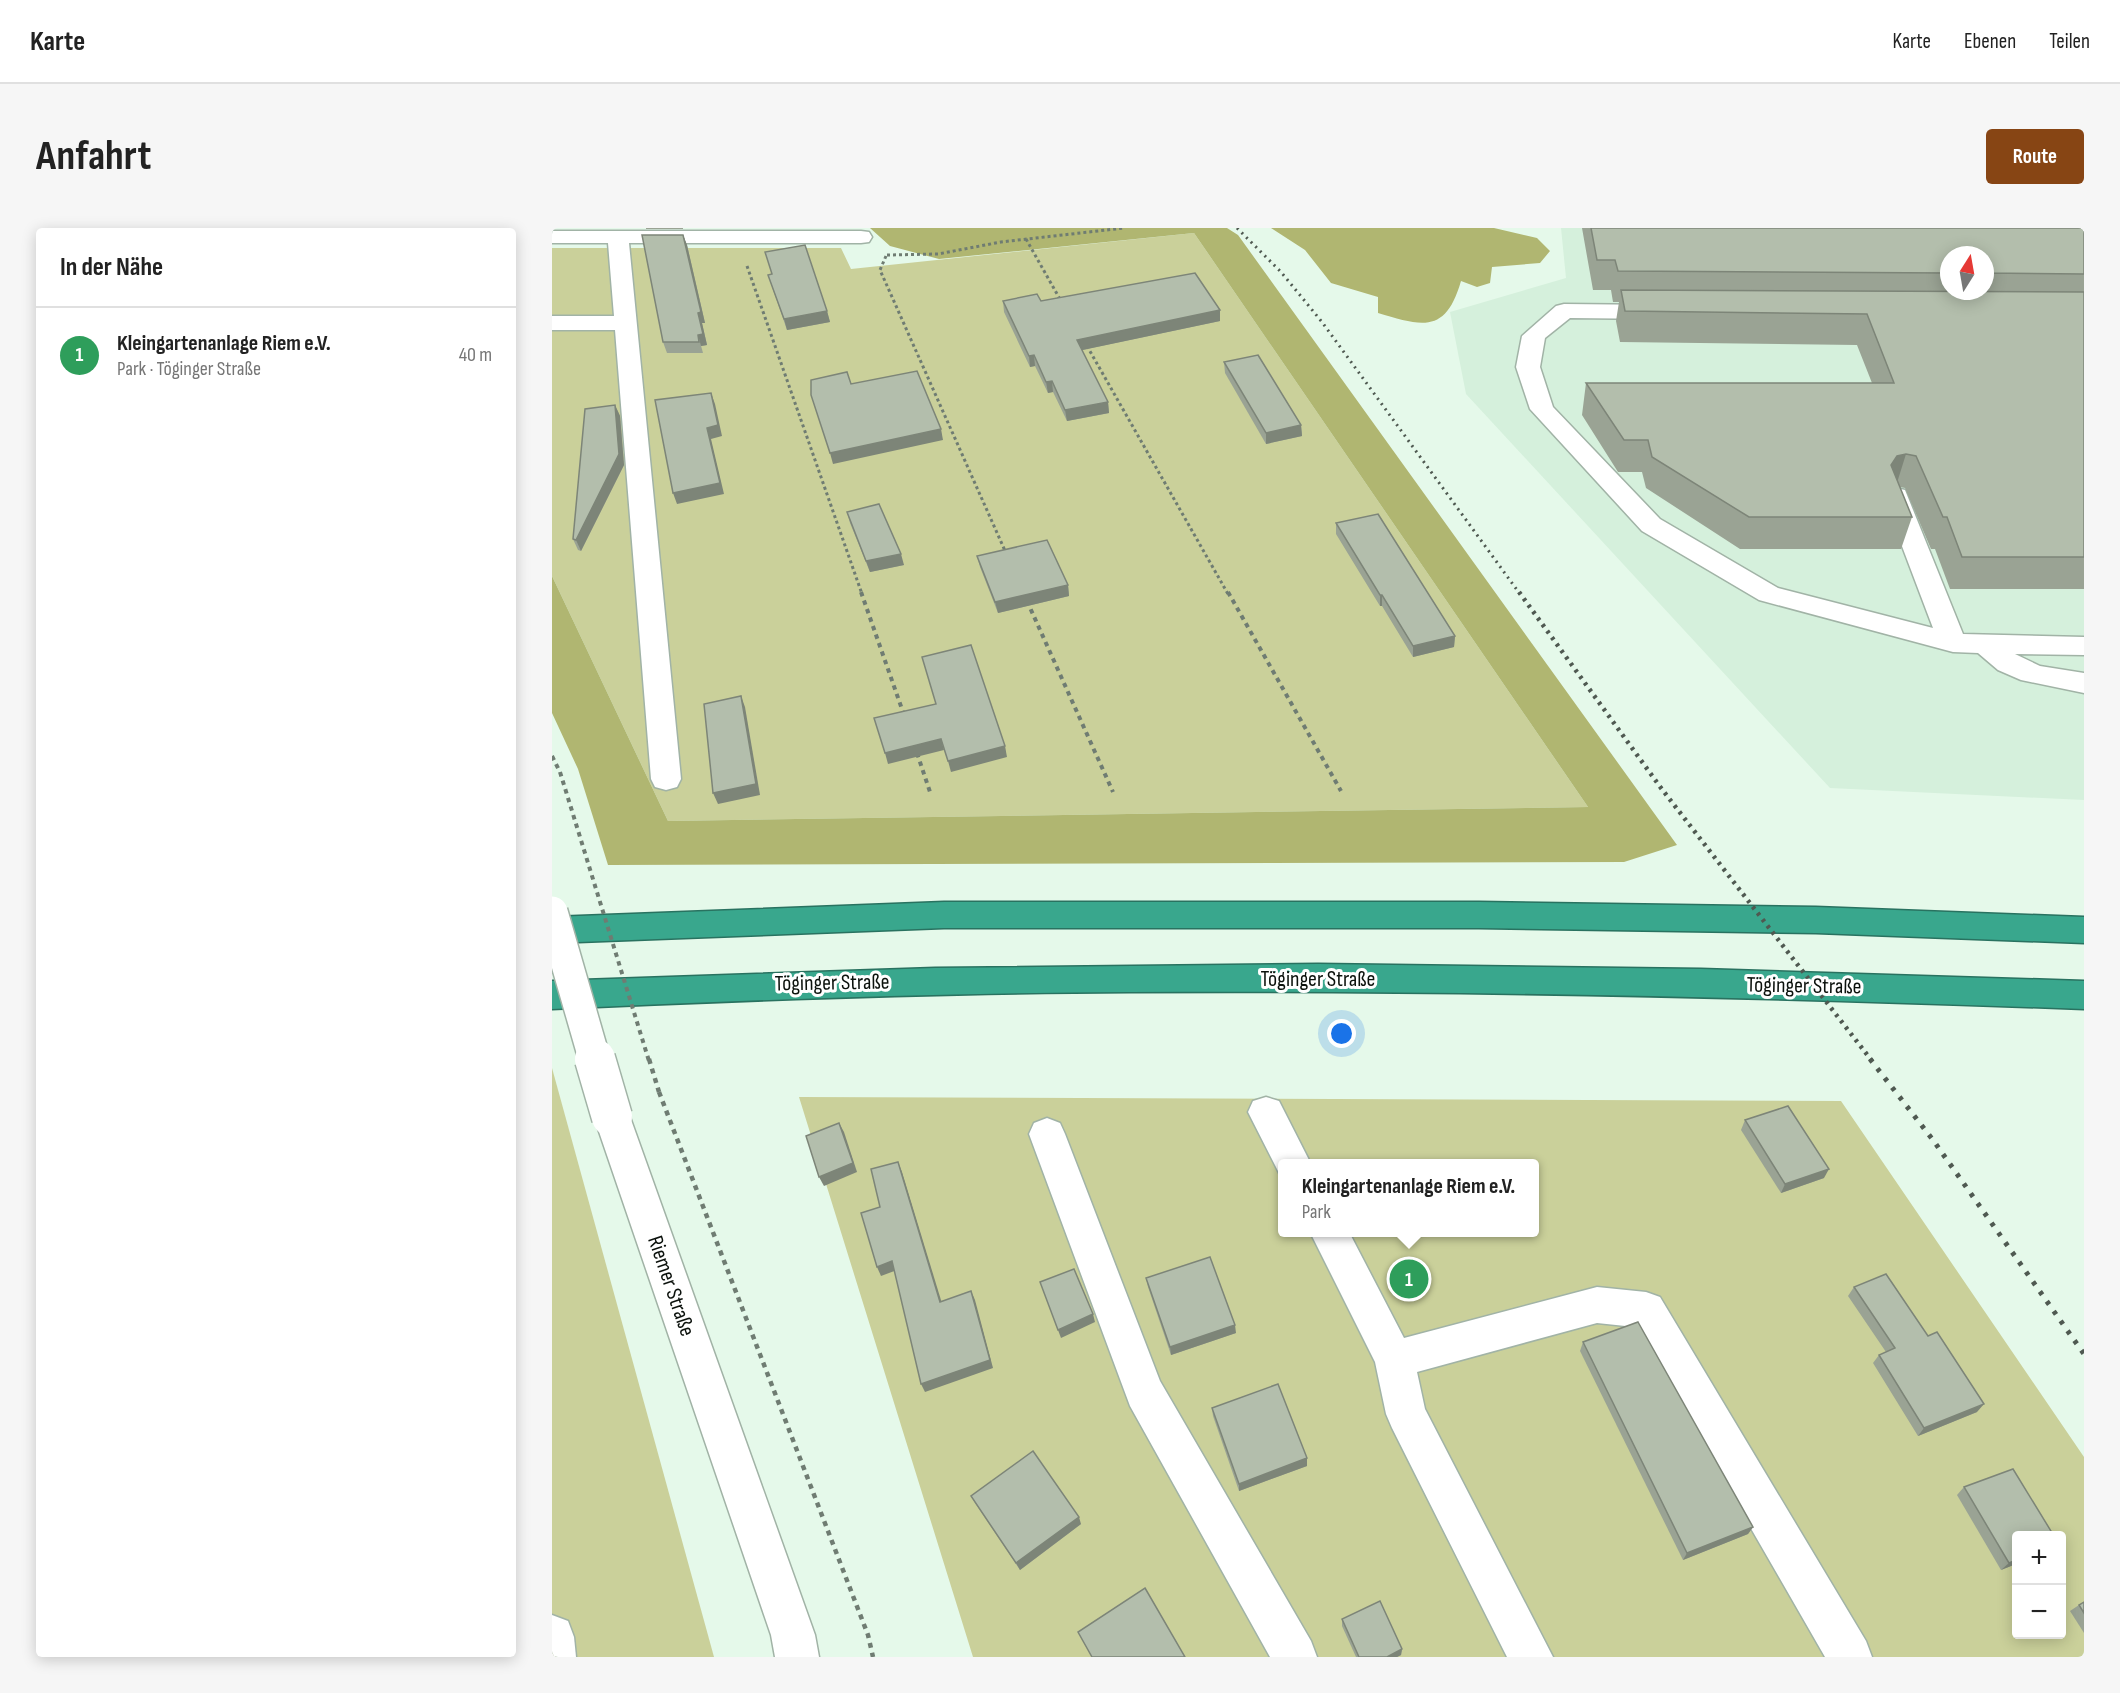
<!DOCTYPE html>
<html lang="de">
<head>
<meta charset="utf-8">
<style>
  :root { --surface:#fff; --page:#f6f6f6; --text:#222; --muted:#767676; --line:#e0e0e0; --accent:#874514 }
  body { margin:0; font-family:"Sofia Sans Condensed",sans-serif; background:var(--page); color:var(--text) }
  .controls { position:absolute; right:18px; bottom:18px; display:grid; overflow:hidden; border-radius:6px; box-shadow:0 3px 15px #0003 }
  .controls button { width:54px; height:54px; display:grid; place-items:center; padding:0; border:0; border-bottom:2px solid var(--line); background:var(--surface); color:var(--text); font:30px sans-serif }
  .compass { position:absolute; left:1388px; top:18px; width:54px; height:54px; border-radius:50%; background:var(--surface); box-shadow:0 3px 15px #0003; rotate:11deg }
  .you { position:absolute; left:790px; top:806px; width:21px; height:21px; margin:-15px; border:4px solid #fff; border-radius:50%; background:#1a73e8; box-shadow:0 0 0 9px #1a73e833 }
  .badge { display:grid; place-items:center; width:39px; height:39px; border-radius:50%; background:var(--accent); color:#fff; font-size:20px; font-weight:700 }
  .pin { position:absolute; translate:-50% -50%; border:3px solid #fff; box-shadow:0 2px 6px #0006 }
  .popup { position:absolute; left:726px; top:931px; width:261px; height:78px; box-sizing:border-box; display:grid; place-content:center; border-radius:6px; background:var(--surface); filter:drop-shadow(0 2px 4px #0005); font-size:20px; white-space:nowrap; color:var(--muted) }
  .popup b { font-size:22px; color:var(--text) }
  .popup::after { content:''; position:absolute; left:50%; top:100%; margin-left:-12px; border:12px solid transparent; border-top-color:var(--surface) }
  .list { margin:0; padding:0; list-style:none }
  h2 { display:flex; justify-content:space-between; align-items:center; height:78px; margin:0; padding:0 24px; font-size:26px }
  h2 small { font-size:20px; font-weight:400; color:var(--muted) }
  .list li { display:grid; grid-template-columns:39px 1fr auto; gap:18px; align-items:center; box-sizing:border-box; height:96px; padding:0 24px; border-top:2px solid var(--line) }
  .list b { display:block; font-size:22px; white-space:nowrap }
  .list p { margin:0; font-size:20px; white-space:nowrap; color:var(--muted) }
  .list em { font-size:20px; font-style:normal; color:var(--muted) }
  .map { position:relative; flex:none; width:1532px; height:1429px; overflow:hidden; border-radius:6px }
  header { display:flex; align-items:center; gap:36px; box-sizing:border-box; height:84px; padding:0 30px; background:var(--surface); border-bottom:2px solid var(--line) }
  header strong { font-size:28px }
  nav { display:flex; gap:33px; margin-inline-start:auto; font-size:21px }
  .intro { display:flex; align-items:center; justify-content:space-between; box-sizing:border-box; height:144px; padding:0 36px }
  h1 { margin:0; font-size:42px }
  .button { padding:15px 27px; border-radius:6px; background:var(--accent); color:#fff; font-size:21px; font-weight:700 }
  main { display:flex; gap:36px; padding:0 36px }
  aside { flex:1; background:var(--surface); border-radius:6px; box-shadow:0 3px 15px #0003 }
  .map>svg:first-child { display:block }
</style>
</head>
<body>
<header>
<strong>Karte</strong>
<nav><a>Karte</a><a>Ebenen</a><a>Teilen</a></nav>
</header>
<div class="intro"><h1>Anfahrt</h1><a class="button">Route</a></div>
<main>
<aside>
<h2>In der Nähe<small></small></h2>
<ul class="list">
<li><span class="badge" style="background:#2e9e5b">1</span><div><b>Kleingartenanlage Riem e.V.</b><p>Park · Töginger Straße</p></div><em>40 m</em></li>
</ul>
</aside>
<div class="map">
<svg width="1532" height="1429" viewBox="0 0 1532 1429">
  <rect width="100%" height="100%" fill="#e5f9ea"/>
  <path fill="#d5f0dc" fill-rule="evenodd" d="M1009,0h523v572l-254,-12 -364,-394 -16,-82 116,-34zM1397,27h36v36h-36z"/>
  <g fill="#cad09a" fill-rule="evenodd">
    <polygon points="642,5 1036,579 116,593 0,348 0,20 289,20 299,41"/>
    <polygon points="0,840 162,1429 0,1429"/>
    <path d="M247,869l1042,4 243,356v200h-1111zM731,936h252v68h-252zM1464,1308h46v98h-46z"/>
  </g>
  <g fill="#b0b671">
    <polygon points="318,0 675,0 686,7 1125,617 1072,634 56,637 26,541 0,485 0,348 116,593 1036,579 642,5 387,31 338,18"/>
    <path d="M719,0h223l43,10 13,13 -10,12 -48,4 -2,16 -13,4 -16,-6c-15,52 -37,46 -83,32v-16l-47,-14 -26,-33z"/>
  </g>
  <g fill="none" stroke-linecap="round" stroke-linejoin="round">
    <defs>
      <g id="minor">
        <polygon points="0,3 309,3 317,4 320,9 317,14 309,15 77,15 129,551 125,559 114,562 103,559 99,551 63,102 0,102 0,88 62,88 56,15 0,15"/>
        <polygon points="1012,76 1110,77 1118,79 1121,84 1118,89 1110,91 1018,90 993,110 988,139 1001,179 1108,291 1226,360 1381,400 1331,268 1335,262 1344,260 1353,262 1411,406 1532,409 1532,427 1463,426 1488,438 1532,445 1532,465 1469,452 1446,442 1426,425 1401,424 1207,372 1090,303 978,181 964,139 970,108 1004,78"/>
        <polygon points="714,869 727,873 759,936 731,936 731,948 728,947 696,884 701,873"/>
        <polygon points="60,874 73,878 78,889 263,1407 267,1429 223,1429 219,1407 42,889 47,878"/>
        <polygon points="495,890 508,895 513,906 608,1153 759,1413 765,1429 718,1429 578,1178 477,906 482,895"/>
        <polygon points="758,1004 797,1004 852,1110 1045,1059 1094,1064 1108,1069 1314,1413 1320,1429 1273,1429 1083,1099 1045,1095 865,1144 873,1181 1001,1429 955,1429 840,1200 834,1186 823,1134"/>
        <polygon points="0,1387 16,1393 22,1409 24,1429 0,1429"/>
      </g>
      <g id="highway">
        <polygon points="392,674 927,674 1264,679 1532,689 1532,715 1264,705 927,700 392,700 0,715 0,689"/>
        <path d="M766,736l383,5 383,12v28c-318,-12 -636,-19 -955,-17 -192,1 -385,8 -577,17v-28l383,-13z"/>
      </g>
    </defs>
    <use href="#minor" stroke="#a1b3a6" stroke-width="3"/>
    <use href="#highway" stroke="#297260" stroke-width="3"/>
    <g stroke="#6f7c72" stroke-width="3" stroke-dasharray="3 3" stroke-linecap="butt">
      <polyline points="474,11 509,73"/>
      <polyline points="335,27 386,26 449,14 572,0"/>
      <polyline points="334,28 328,42 454,325"/>
      <polyline points="195,38 310,366"/>
      <polyline points="535,118 676,366"/>
    </g>
    <g stroke="#6f7c72" stroke-width="4" stroke-dasharray="4.5 4.5" stroke-linecap="butt">
      <polyline points="309,364 352,487"/>
      <polyline points="676,364 789,563"/>
      <polyline points="475,373 561,564"/>
      <polyline points="365,525 379,567"/>
      <polyline points="0,528 8,544"/>
    </g>
    <polyline stroke="#6f7c72" stroke-width="4.5" stroke-dasharray="5 5" stroke-linecap="butt" points="107,864 316,1407 321,1429"/>
    <use href="#minor" fill="#fff" fill-rule="evenodd"/>
    <use href="#highway" fill="#39a78d" fill-rule="evenodd"/>
    <polyline stroke="#4f5951" stroke-width="3" stroke-dasharray="2 4.5" stroke-linecap="butt" points="685,0 729,44 770,94 968,366"/>
    <polyline stroke="#4f5951" stroke-width="4.5" stroke-dasharray="3 5" stroke-linecap="butt" points="967,364 1109,560 1320,833"/>
    <polyline stroke="#4f5951" stroke-width="5" stroke-dasharray="4 8" stroke-linecap="butt" points="1318,831 1381,912 1532,1126"/>
    <defs>
      <polyline id="minor-bridge-far1" points="0,684 43,833"/>
      <polyline id="minor-bridge" points="43,831 60,889"/>
    </defs>
    <use href="#minor-bridge-far1" stroke="#a1b3a6" stroke-width="34" stroke-linecap="butt"/>
    <use href="#minor-bridge" stroke="#a1b3a6" stroke-width="43" stroke-linecap="butt"/>
    <polyline stroke="#6f7c72" stroke-width="4" stroke-dasharray="4.5 4.5" stroke-linecap="butt" points="8,544 97,833"/>
    <polyline stroke="#6f7c72" stroke-width="4.5" stroke-dasharray="5 5" stroke-linecap="butt" points="97,831 107,864"/>
    <use href="#minor-bridge-far1" stroke="#fff" stroke-width="31"/>
    <use href="#minor-bridge" stroke="#fff" stroke-width="40"/>
  </g>
  <g fill="#9aa394" fill-rule="evenodd">
    <rect x="94" y="0" width="37" height="1"/>
    <path d="M1030,0h502v361h-134l-15,-40h-4l-26,-61 -5,-1 12,30 -11,32h-161l-94,-61 -4,-16h-24l-36,-57 4,-32h286l-15,-38 -237,-3 -4,-21 3,-19h-6l-2,-12h-18zM1397,27h36v36h-36z"/>
    <polygon points="131,7 135,17 153,95 150,95 155,117 149,118 151,125 115,125 111,114"/>
    <polygon points="216,47 275,83 278,94 235,102"/>
    <polygon points="451,73 489,73 668,93 530,122 556,174 557,185 515,193 501,164 496,165 483,138 478,139 452,84"/>
    <polygon points="672,134 749,197 750,208 714,216 673,145"/>
    <polygon points="63,177 68,188 72,237 29,323 26,322 21,311"/>
    <polygon points="295,284 352,337 318,344 298,295"/>
    <polygon points="784,295 903,408 902,419 861,429 830,378 828,378 784,306"/>
    <polygon points="425,328 516,357 517,368 446,385 428,339"/>
    <polygon points="1193,892 1272,950 1229,965 1189,902"/>
    <polygon points="594,1050 684,1105 619,1127 596,1059"/>
    <polygon points="1302,1059 1376,1108 1425,1184 1366,1208 1321,1135 1327,1127 1334,1124 1296,1068"/>
    <polygon points="1031,1114 1201,1299 1196,1306 1131,1332 1028,1123"/>
    <polygon points="660,1180 755,1230 755,1238 687,1263 661,1188"/>
    <polygon points="1412,1259 1464,1336 1449,1342 1405,1267"/>
    <polygon points="419,1268 529,1296 468,1342 423,1275"/>
    <polygon points="1532,1374 1532,1405 1518,1383 1527,1377"/>
    <polygon points="790,1391 850,1421 849,1427 845,1429 804,1429 790,1398"/>
  </g>
  <g fill="#7d8578">
    <polygon points="131,7 135,17 153,95 150,95 155,117 149,118 151,125 146,107 146,85"/>
    <polygon points="668,82 668,93 526,123 525,112"/>
    <polygon points="275,83 278,94 235,102 232,91"/>
    <polygon points="482,127 483,138 478,139 477,128"/>
    <polygon points="500,153 501,164 496,165 494,154"/>
    <polygon points="159,165 163,176 170,208 159,211 172,266 125,276 121,265 155,200"/>
    <polygon points="556,174 557,185 515,193 513,182"/>
    <polygon points="63,177 68,188 72,237 29,323 24,312"/>
    <polygon points="749,197 750,208 714,216 714,205"/>
    <polygon points="389,201 391,212 281,236 278,225"/>
    <polygon points="1354,226 1344,258 1339,237 1345,228"/>
    <polygon points="349,326 352,337 318,344 314,333"/>
    <polygon points="516,357 517,368 446,385 443,374"/>
    <rect x="828" y="367" width="2" height="11"/>
    <polygon points="903,408 902,419 861,429 861,418"/>
    <polygon points="189,468 193,479 208,567 166,576 161,565"/>
    <polygon points="389,511 392,522 336,536 333,525"/>
    <polygon points="453,518 455,529 399,544 396,533"/>
    <polygon points="287,895 292,904 305,944 272,958 267,949"/>
    <polygon points="346,934 350,944 392,1082 388,1074"/>
    <polygon points="1277,941 1272,950 1229,965 1233,956"/>
    <polygon points="340,1033 345,1042 329,1048 325,1039"/>
    <polygon points="419,1063 423,1072 441,1140 373,1164 369,1156"/>
    <polygon points="541,1086 543,1094 509,1110 506,1102"/>
    <polygon points="683,1097 684,1105 619,1127 618,1119"/>
    <polygon points="1432,1176 1425,1184 1366,1208 1372,1200"/>
    <polygon points="755,1230 755,1238 687,1263 687,1256"/>
    <polygon points="527,1289 529,1296 468,1342 464,1335"/>
    <polygon points="1201,1299 1196,1306 1131,1332 1135,1325"/>
    <polygon points="1464,1332 1464,1336 1449,1342 1457,1335"/>
    <polygon points="850,1421 849,1427 845,1429 835,1429"/>
  </g>
  <g fill="#b3beac" stroke="#7d8578" stroke-width="1.5">
    <polygon points="1039,0 1532,0 1532,46 1433,45 1433,27 1397,27 1397,45 1066,43 1063,32 1045,32"/>
    <polygon points="90,7 131,7 149,84 146,85 151,106 146,107 147,114 111,114"/>
    <polygon points="253,17 275,83 232,91 216,47 220,46 213,24"/>
    <polygon points="643,45 668,82 525,112 556,174 513,182 500,153 494,154 482,127 477,128 451,73 485,66 489,73"/>
    <polygon points="1069,62 1532,64 1532,329 1410,329 1395,289 1391,289 1364,228 1354,226 1345,228 1339,237 1360,289 1197,289 1100,229 1096,212 1072,212 1034,155 1342,155 1315,86 1073,83"/>
    <polygon points="706,127 749,197 714,205 672,134"/>
    <polygon points="365,143 389,201 278,225 259,167 259,152 295,144 299,156"/>
    <polygon points="159,165 166,197 155,200 168,255 121,265 103,172"/>
    <polygon points="63,177 67,226 24,312 21,311 33,181"/>
    <polygon points="327,276 349,326 314,333 295,284"/>
    <polygon points="826,286 903,408 861,418 830,367 828,367 784,295"/>
    <polygon points="495,312 516,357 443,374 425,328"/>
    <polygon points="419,417 453,518 396,533 389,511 333,525 322,490 384,476 370,429"/>
    <polygon points="189,468 204,556 161,565 152,476"/>
    <polygon points="1236,878 1277,941 1233,956 1193,892"/>
    <polygon points="287,895 301,935 267,949 254,908"/>
    <polygon points="346,934 388,1074 419,1063 438,1132 369,1156 340,1033 325,1039 309,985 328,979 319,941"/>
    <polygon points="658,1029 683,1097 618,1119 594,1050"/>
    <polygon points="522,1041 541,1086 506,1102 488,1054"/>
    <polygon points="1334,1046 1376,1108 1385,1104 1432,1176 1372,1200 1327,1127 1343,1120 1302,1059"/>
    <polygon points="1086,1094 1201,1299 1135,1325 1031,1114"/>
    <polygon points="726,1156 755,1230 687,1256 660,1180"/>
    <polygon points="481,1223 527,1289 464,1335 419,1268"/>
    <polygon points="1461,1241 1502,1308 1464,1308 1464,1332 1457,1335 1412,1259"/>
    <polygon points="593,1360 633,1429 540,1429 526,1404"/>
    <polygon points="828,1373 850,1421 835,1429 807,1429 790,1391"/>
    <polygon points="1532,1374 1532,1385 1527,1377"/>
  </g>
  <g text-anchor="middle" dominant-baseline="central" stroke-width="6" stroke-linejoin="round" paint-order="stroke">
    <g font-size="22" fill="#0b110c" stroke="#fff">
      <text x="766" y="751">Töginger Straße</text>
      <text transform="translate(280 755) rotate(-1)">Töginger Straße</text>
      <text transform="translate(1252 758) rotate(1)">Töginger Straße</text>
      <text transform="translate(119 1058) rotate(71)">Riemer Straße</text>
    </g>
  </g>
</svg>
<div class="controls">
<button>+</button>
<button>−</button>
</div>
<svg class="compass" viewBox="-18 -18 36 36"><path d="M0-13l5 13h-10z" fill="#e53935"/><path d="M0 13l5-13h-10z" fill="#767676"/></svg>
<div class="you"></div>
<div class="pin badge" style="left:857px;top:1051px;background:#2e9e5b">1</div>
<div class="popup"><b>Kleingartenanlage Riem e.V.</b>Park</div>
</div>
</main>
</body>
</html>
